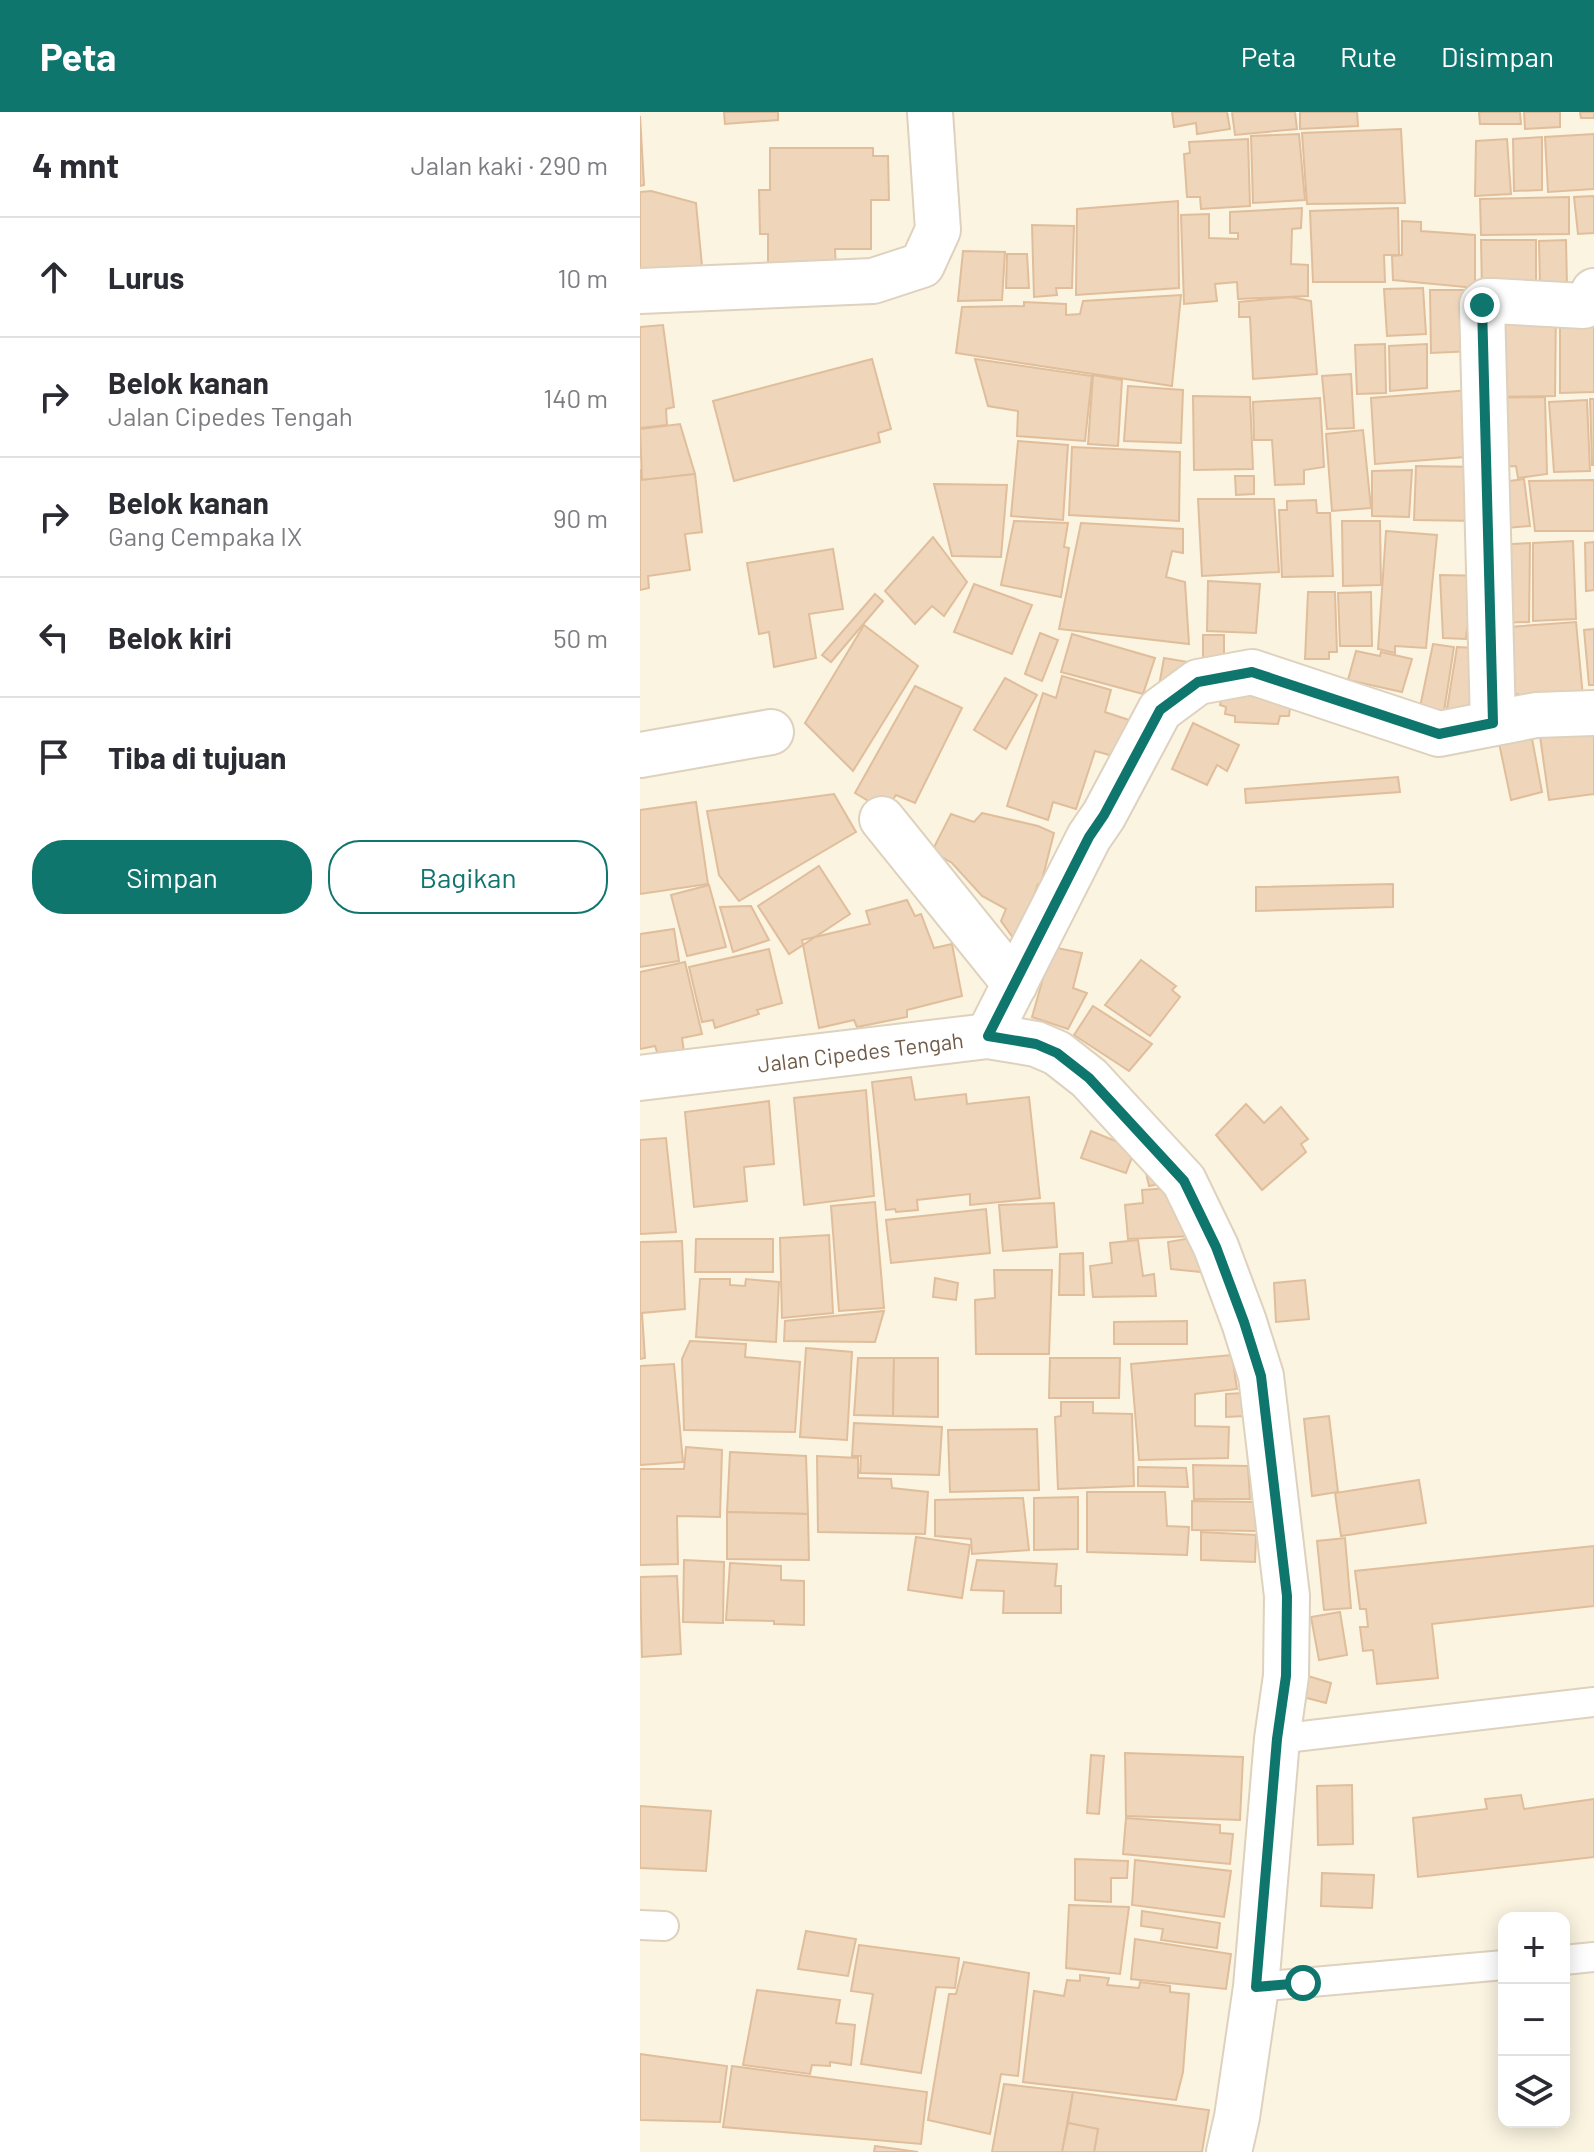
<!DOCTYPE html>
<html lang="id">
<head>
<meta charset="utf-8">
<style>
  :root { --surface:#fff; --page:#f2f2f3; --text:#2b2b33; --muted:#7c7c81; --line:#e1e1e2; --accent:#0f766e }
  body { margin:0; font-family:Barlow,sans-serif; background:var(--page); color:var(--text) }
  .controls { position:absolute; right:24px; bottom:24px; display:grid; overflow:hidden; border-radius:16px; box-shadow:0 4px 20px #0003 }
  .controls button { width:72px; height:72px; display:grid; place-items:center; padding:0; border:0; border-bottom:2px solid var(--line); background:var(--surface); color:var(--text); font:40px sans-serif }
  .stop { position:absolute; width:24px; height:24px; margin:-18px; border:6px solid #0f766e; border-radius:50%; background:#fff }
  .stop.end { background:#0f766e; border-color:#fff; box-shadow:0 2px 8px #0008 }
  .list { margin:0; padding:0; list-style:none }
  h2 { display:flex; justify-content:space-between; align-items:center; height:104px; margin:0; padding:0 32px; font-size:34px }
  h2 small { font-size:26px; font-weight:400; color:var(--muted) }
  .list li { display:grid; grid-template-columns:52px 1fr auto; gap:24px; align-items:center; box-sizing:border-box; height:120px; padding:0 32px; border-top:2px solid var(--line) }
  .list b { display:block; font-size:30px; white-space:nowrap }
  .list p { margin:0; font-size:26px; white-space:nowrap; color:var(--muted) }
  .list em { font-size:26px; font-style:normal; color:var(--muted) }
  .actions { display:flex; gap:16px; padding:24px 32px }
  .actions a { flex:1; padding:18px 0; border:2px solid var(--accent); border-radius:32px; text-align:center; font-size:28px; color:var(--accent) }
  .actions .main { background:var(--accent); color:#fff }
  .icon { flex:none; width:44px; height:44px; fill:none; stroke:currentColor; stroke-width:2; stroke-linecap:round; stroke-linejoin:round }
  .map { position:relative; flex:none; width:954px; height:2040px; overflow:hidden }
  header { display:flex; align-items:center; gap:48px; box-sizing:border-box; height:112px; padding:0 40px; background:var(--accent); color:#fff }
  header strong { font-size:38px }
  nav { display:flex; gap:44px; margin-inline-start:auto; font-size:28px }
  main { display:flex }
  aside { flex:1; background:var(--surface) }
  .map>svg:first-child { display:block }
</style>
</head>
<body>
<header>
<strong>Peta</strong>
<nav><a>Peta</a><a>Rute</a><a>Disimpan</a></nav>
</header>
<main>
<aside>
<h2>4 mnt<small>Jalan kaki · 290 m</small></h2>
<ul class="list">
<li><svg class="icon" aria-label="ahead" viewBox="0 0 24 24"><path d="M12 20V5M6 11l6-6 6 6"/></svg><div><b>Lurus</b></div><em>10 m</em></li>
<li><svg class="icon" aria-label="right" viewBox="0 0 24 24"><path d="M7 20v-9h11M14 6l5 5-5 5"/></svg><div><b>Belok kanan</b><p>Jalan Cipedes Tengah</p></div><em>140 m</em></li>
<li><svg class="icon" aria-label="right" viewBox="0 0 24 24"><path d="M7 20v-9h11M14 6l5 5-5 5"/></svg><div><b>Belok kanan</b><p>Gang Cempaka IX</p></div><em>90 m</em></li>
<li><svg class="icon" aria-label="left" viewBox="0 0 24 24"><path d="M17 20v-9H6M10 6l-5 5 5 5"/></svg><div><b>Belok kiri</b></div><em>50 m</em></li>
<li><svg class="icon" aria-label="arrive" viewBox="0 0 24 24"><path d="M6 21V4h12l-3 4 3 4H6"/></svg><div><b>Tiba di tujuan</b></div></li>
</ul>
<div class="actions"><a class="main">Simpan</a><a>Bagikan</a></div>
</aside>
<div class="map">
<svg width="954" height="2040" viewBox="0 0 954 2040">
  <rect width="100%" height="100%" fill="#fbf4e1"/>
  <g fill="#efd5ba" stroke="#e0be9b" stroke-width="2">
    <polygon points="84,0 138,0 138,8 85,12"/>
    <polygon points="532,0 587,0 590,17 557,22 556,11 534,15"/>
    <polygon points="592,0 655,0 657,17 595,23"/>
    <polygon points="660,0 717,0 718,14 660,17"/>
    <polygon points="839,0 880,0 881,12 840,12"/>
    <polygon points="884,0 920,0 920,15 885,17"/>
    <polygon points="940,0 954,0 954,6 941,6"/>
    <polygon points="0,4 4,73 0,74"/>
    <polygon points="761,17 765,91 667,92 662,21"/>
    <polygon points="659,22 665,88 613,91 611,24"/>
    <polygon points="954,22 954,77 908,80 905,25"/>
    <polygon points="902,25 902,78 874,79 873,27"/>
    <polygon points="608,27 610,94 561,97 560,85 547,85 544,42 550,41 549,30"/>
    <polygon points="867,27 871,82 835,84 836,29"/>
    <polygon points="130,36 233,36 233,44 248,44 249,88 231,88 231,137 195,137 196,158 128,158 128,122 120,122 119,78 130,78"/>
    <polygon points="11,79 56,91 62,154 0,161 0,80"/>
    <polygon points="954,84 954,121 938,122 934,85"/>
    <polygon points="929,85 929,122 841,123 840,87"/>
    <polygon points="538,89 539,176 436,183 437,97"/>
    <polygon points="662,96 661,116 652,117 651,152 668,153 668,184 598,187 597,170 575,172 577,189 544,192 541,103 569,102 569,126 598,127 598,121 590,121 590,100"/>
    <polygon points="758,96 759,143 744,143 745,170 673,170 670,99"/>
    <polygon points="762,109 781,110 781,119 835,123 835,176 753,168 752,144 762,143"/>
    <polygon points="392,113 434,114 432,176 416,176 417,183 394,185"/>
    <polygon points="841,128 896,128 896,176 842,178"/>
    <polygon points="926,128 927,175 900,176 899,129"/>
    <polygon points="323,139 365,140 362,188 318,189"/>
    <polygon points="367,142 387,142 389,176 366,176"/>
    <polygon points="783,176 786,222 747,224 744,177"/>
    <polygon points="790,178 833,178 834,239 791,241"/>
    <polygon points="541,183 532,274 316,241 322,195 384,194 384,190 426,192 426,203 440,202 443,189"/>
    <polygon points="651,185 671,189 677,262 613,267 610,205 599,205 599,190"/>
    <polygon points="916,192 915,284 847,285 845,209"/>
    <polygon points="23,213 34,295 26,297 27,313 0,316 0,215"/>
    <polygon points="920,214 954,215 954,280 920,281"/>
    <polygon points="745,232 746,281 717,282 715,233"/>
    <polygon points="787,232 787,276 750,279 749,234"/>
    <polygon points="232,247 251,317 238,321 240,330 94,369 73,289"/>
    <polygon points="335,247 452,264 445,329 377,324 378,299 348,294"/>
    <polygon points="711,262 714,316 687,317 682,264"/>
    <polygon points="453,263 482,268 478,334 448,332"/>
    <polygon points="488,274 543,278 541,331 484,329"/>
    <polygon points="830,278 838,344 735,352 731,286"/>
    <polygon points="553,284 610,285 613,357 554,358"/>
    <polygon points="905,285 907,362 878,366 876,354 852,355 847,286"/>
    <polygon points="680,286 684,355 664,358 664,372 635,373 632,328 614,328 613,290"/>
    <polygon points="950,287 954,287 954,353 952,353"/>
    <polygon points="947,288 950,359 914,360 909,290"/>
    <polygon points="40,312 55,362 2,368 0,317"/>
    <polygon points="723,318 731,396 692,399 686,322"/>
    <polygon points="378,329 428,333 423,408 371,404"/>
    <polygon points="432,335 540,340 539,409 429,403"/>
    <polygon points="776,354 838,355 837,409 774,408"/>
    <polygon points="0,357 2,368 55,362 62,420 45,422 50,458 8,464 9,476 0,478"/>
    <polygon points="772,358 769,405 732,404 732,359"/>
    <polygon points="595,364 614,364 614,382 596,383"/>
    <polygon points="884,367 890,414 855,417 849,372"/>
    <polygon points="954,368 954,419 895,419 889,369"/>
    <polygon points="294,372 367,373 361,445 312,444"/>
    <polygon points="558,387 634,387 639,460 562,464"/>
    <polygon points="676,388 677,401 690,401 693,464 642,465 639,398 647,398 647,389"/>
    <polygon points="374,409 428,411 424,435 429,436 421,485 361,473"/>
    <polygon points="702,409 740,409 741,473 703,474"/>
    <polygon points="441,411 543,417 543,441 532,439 526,465 545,470 549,532 419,517"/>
    <polygon points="746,419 797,423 786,536 755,534 755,541 738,537"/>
    <polygon points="293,425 327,470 304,504 292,494 275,512 245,479"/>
    <polygon points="933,429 936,507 893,509 893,431"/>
    <polygon points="954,430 954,478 946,479 945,431"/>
    <polygon points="890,431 889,510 856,511 855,433"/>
    <polygon points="193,437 203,497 169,502 176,546 134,555 129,520 119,522 107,451"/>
    <polygon points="800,463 848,464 849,517 827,517 826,527 803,526"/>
    <polygon points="568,469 620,472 616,521 567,519"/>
    <polygon points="334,472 392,493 372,542 314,520"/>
    <polygon points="668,480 695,480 697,540 689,540 689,547 665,547"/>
    <polygon points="731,480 732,534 700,534 698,481"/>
    <polygon points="235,482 243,489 191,550 182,543"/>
    <polygon points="936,510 944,596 880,594 878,582 857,584 855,516"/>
    <polygon points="224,513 278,554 213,659 165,611"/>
    <polygon points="954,517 954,573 949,573 944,518"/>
    <polygon points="400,521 418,528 402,569 385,562"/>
    <polygon points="432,522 515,546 503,582 421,560"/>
    <polygon points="563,523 584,523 584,562 563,561"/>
    <polygon points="793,532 814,535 803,606 779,600"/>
    <polygon points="817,535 851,537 848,608 805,609"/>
    <polygon points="716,539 740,544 741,540 772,547 762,580 708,568"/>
    <polygon points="524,546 548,550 543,579 519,574"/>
    <polygon points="422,564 471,578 465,600 495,610 484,647 455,639 436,697 413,690 408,708 367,694 403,581 416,586"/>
    <polygon points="365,566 397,583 366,637 334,618"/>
    <polygon points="586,567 652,576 649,604 640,604 638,612 595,610 595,604 585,602 586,595 580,593"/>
    <polygon points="275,574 322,596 275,691 256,683 245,699 215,681"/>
    <polygon points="888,605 902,680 871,688 855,612"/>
    <polygon points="954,605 954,682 909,688 898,610"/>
    <polygon points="553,611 599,633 587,659 577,653 567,673 532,657"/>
    <polygon points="758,665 760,680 606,691 605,677"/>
    <polygon points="194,682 216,720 99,789 79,763 67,699"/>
    <polygon points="56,690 68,772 0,782 0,698"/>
    <polygon points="342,701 398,714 414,721 401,772 398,772 376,830 361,809 366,797 342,784 312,751 292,739 311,702 334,710"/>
    <polygon points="179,754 210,802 175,825 162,828 163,833 149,842 118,794"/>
    <polygon points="753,772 753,795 616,799 616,775"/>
    <polygon points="69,773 86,835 47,844 31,783"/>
    <polygon points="267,788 275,804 281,802 294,836 312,832 322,884 267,898 267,905 217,915 214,908 179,916 163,833 175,825 230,812 226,799"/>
    <polygon points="111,794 129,828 93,840 80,795"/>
    <polygon points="34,817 39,849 0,855 0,822"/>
    <polygon points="412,835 442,841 433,876 447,881 428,917 392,905"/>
    <polygon points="129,837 142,891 117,898 119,902 75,916 73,908 62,910 49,855"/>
    <polygon points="501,848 536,874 532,878 540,885 510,924 465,893"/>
    <polygon points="45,850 62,922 42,926 44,940 19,946 15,934 0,937 0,860"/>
    <polygon points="453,894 512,932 489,959 434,923"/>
    <polygon points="271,965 275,988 326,982 327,992 389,985 400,1086 330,1093 330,1082 277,1088 278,1098 256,1100 255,1097 246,1098 232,970"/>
    <polygon points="226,978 234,1084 164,1093 154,986"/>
    <polygon points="129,989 134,1052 104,1055 107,1089 54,1095 45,1000"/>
    <polygon points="606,992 624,1011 641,995 668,1027 661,1032 666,1040 622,1078 576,1023"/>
    <polygon points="451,1019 495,1037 486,1061 441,1046"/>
    <polygon points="26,1026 36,1120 0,1122 0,1028"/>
    <polygon points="514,1058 521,1072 509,1074 506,1061"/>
    <polygon points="530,1076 553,1124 488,1127 485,1093 503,1091 502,1078"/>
    <polygon points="235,1090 244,1196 199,1199 191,1094"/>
    <polygon points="414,1091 417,1135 363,1139 359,1093"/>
    <polygon points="346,1097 350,1141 251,1151 246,1108"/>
    <polygon points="189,1123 193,1201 142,1206 140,1126"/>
    <polygon points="557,1125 571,1161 531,1157 528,1130"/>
    <polygon points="56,1127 133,1127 133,1160 55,1160"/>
    <polygon points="498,1128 503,1164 514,1162 516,1184 453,1185 450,1154 472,1151 470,1131"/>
    <polygon points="42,1129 45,1197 2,1201 5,1246 0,1247 0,1130"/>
    <polygon points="443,1141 444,1183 419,1183 420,1142"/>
    <polygon points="354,1158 412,1158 409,1242 336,1242 335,1188 355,1186"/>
    <polygon points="295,1166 318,1171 316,1188 293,1185"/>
    <polygon points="60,1167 90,1167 90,1173 105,1174 106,1167 139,1170 136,1230 56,1225"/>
    <polygon points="665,1168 669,1207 636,1210 634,1171"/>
    <polygon points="244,1199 235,1230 144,1229 145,1209"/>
    <polygon points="547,1209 547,1232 474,1232 474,1210"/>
    <polygon points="50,1229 106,1232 105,1245 160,1250 155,1320 44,1318 42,1247"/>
    <polygon points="166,1236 212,1240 207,1328 160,1325"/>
    <polygon points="592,1243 597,1277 555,1282 555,1314 589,1315 588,1346 499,1348 491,1252"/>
    <polygon points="218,1246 254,1246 253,1304 214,1303"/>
    <polygon points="254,1246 298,1246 298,1305 253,1304"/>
    <polygon points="410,1246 480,1246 479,1286 409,1286"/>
    <polygon points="34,1252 43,1350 0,1353 0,1254"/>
    <polygon points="603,1281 605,1304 586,1305 586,1282"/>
    <polygon points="421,1290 453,1290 453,1301 492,1302 494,1374 418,1377 415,1305 421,1304"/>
    <polygon points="689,1304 698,1380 672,1384 664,1307"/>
    <polygon points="214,1311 302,1315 299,1363 220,1361 221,1344 212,1344"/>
    <polygon points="397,1317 399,1378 310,1380 308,1318"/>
    <polygon points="46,1335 82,1338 80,1405 37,1404 38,1452 0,1453 0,1357 44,1357"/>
    <polygon points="90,1340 166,1344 168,1402 87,1400"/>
    <polygon points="177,1344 218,1346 218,1366 251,1367 252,1376 288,1380 285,1422 178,1420"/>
    <polygon points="553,1353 608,1354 610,1387 554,1387"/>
    <polygon points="498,1355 546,1356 548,1375 498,1374"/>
    <polygon points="779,1368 786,1411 701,1424 695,1381"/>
    <polygon points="447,1380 525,1380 527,1414 549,1415 547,1443 447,1440"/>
    <polygon points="438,1385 438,1437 394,1438 394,1386"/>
    <polygon points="383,1386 389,1438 332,1442 331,1427 295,1424 295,1388"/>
    <polygon points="552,1389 615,1390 616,1419 552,1418"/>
    <polygon points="87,1400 168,1402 169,1448 87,1447"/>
    <polygon points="561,1420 616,1423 615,1450 561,1448"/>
    <polygon points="276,1425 330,1433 322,1486 268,1478"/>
    <polygon points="705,1426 711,1496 684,1498 677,1429"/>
    <polygon points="954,1434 954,1494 792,1512 798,1566 737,1572 733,1538 723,1539 720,1515 728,1515 726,1497 720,1497 715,1459"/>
    <polygon points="44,1448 84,1450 83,1511 43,1510"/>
    <polygon points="337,1448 417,1452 415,1474 421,1474 421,1501 363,1501 364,1479 331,1478"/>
    <polygon points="90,1451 141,1454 141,1468 164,1469 164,1513 134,1512 134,1509 86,1508"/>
    <polygon points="37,1464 41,1542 2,1545 0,1465"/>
    <polygon points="700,1500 707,1543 679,1548 671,1505"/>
    <polygon points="668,1564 691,1571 686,1591 663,1585"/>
    <polygon points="485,1641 603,1645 600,1708 486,1704"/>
    <polygon points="451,1643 464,1644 459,1702 447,1701"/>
    <polygon points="712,1673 713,1732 678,1733 677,1674"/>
    <polygon points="881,1683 884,1697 954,1687 954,1745 778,1765 773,1706 847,1697 845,1687"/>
    <polygon points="0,1694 71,1699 66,1759 0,1756"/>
    <polygon points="486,1706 580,1713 580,1721 593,1722 590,1752 483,1742"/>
    <polygon points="435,1747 488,1749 487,1766 471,1766 471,1790 435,1788"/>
    <polygon points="495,1748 591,1759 584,1805 492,1793"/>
    <polygon points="682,1761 734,1763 732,1796 681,1794"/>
    <polygon points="429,1793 489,1795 480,1862 426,1856"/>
    <polygon points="502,1799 580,1811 577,1836 521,1828 523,1817 501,1814"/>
    <polygon points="166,1819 216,1827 208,1864 158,1857"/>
    <polygon points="495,1827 591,1842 586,1877 491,1867"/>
    <polygon points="219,1833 319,1846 315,1876 296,1875 281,1961 221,1952 233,1882 211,1879"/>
    <polygon points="324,1850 389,1861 378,1964 361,1962 350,2022 288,2008 309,1882 316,1882"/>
    <polygon points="440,1863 469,1866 467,1873 499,1876 500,1870 530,1874 530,1880 549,1882 543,1960 536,1988 383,1970 394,1879 424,1884 427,1868 440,1869"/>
    <polygon points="117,1878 200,1888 196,1911 215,1913 211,1953 190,1950 190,1954 172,1953 170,1962 103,1953"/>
    <polygon points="0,1942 87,1954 80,2010 0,2008"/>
    <polygon points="92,1954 287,1980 281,2032 83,2015"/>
    <polygon points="364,1972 433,1980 422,2040 352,2040"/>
    <polygon points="433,1980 569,1998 562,2040 454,2040 458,2017 428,2011"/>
    <polygon points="428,2011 458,2017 454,2040 422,2040"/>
    <polygon points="235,2034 278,2040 234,2040"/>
  </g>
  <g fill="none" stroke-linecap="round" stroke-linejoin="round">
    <defs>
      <g id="lane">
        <polyline points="637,1627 954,1590"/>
        <polyline points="0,1813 24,1814"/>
        <polyline points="924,1848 954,1845"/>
        <polyline points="616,1875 864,1853"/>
      </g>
      <g id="street">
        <polyline points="0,179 233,169 282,153 298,118 290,0"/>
        <polyline points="853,611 842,193 847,189 853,189 944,194 951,189 954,179"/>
        <polyline points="0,643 131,620"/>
        <polyline points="242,707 375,872"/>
        <polyline points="348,924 449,725 464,703 520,598 558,570 612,560 799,622 896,603 954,601"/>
        <path id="s1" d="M0,966l348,-42 48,8 21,9 32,25 95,103 32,66 28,75 17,54 26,220 -1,80 -9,63 -21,248 -19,130 -8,35"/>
      </g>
    </defs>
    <use href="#lane" stroke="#ded1bd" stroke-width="32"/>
    <use href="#street" stroke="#ded1bd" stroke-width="48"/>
    <use href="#lane" stroke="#fff" stroke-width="28"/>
    <use href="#street" stroke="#fff" stroke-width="44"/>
  </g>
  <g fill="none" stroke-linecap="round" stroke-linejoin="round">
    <polyline stroke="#0f766e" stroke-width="10" points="663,1871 616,1875 637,1627 646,1564 647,1484 621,1264 604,1210 576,1135 544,1069 449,966 417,941 396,932 348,924 449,725 464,703 520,598 558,570 612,560 799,622 853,611 842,193"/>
  </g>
  <g text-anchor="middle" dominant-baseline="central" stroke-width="6" stroke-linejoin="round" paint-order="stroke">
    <g font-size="22" fill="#705c49" stroke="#fef8e6">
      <text stroke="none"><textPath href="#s1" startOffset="222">Jalan Cipedes Tengah</textPath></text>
    </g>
  </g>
</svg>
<div class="controls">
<button>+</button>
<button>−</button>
<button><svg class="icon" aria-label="layers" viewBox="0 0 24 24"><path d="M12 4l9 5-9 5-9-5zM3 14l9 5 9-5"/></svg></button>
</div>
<div class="stop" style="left:663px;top:1871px"></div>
<div class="stop end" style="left:842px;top:193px"></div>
</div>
</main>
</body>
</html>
